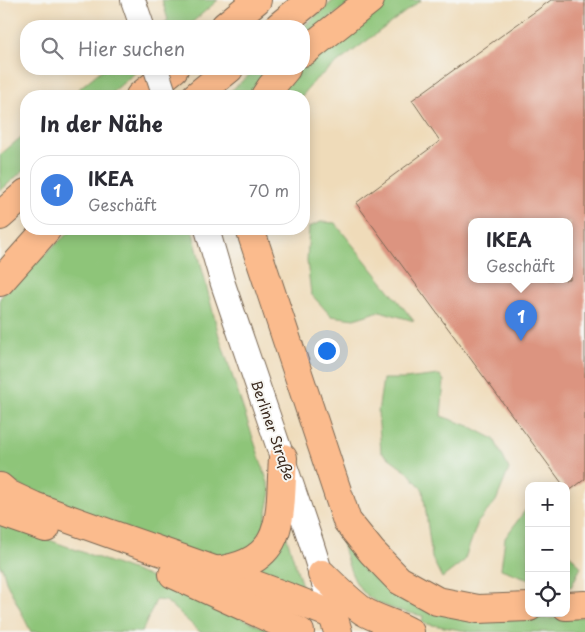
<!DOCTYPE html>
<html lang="de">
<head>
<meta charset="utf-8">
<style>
  :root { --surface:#fff; --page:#f7f7f7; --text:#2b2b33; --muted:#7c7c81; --line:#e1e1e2; --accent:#b5179e }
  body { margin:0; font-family:"Playpen Sans",sans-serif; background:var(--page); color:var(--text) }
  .controls { position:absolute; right:15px; bottom:15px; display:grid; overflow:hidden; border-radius:10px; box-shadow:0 2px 12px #0003 }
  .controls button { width:45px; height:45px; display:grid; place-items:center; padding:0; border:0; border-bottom:1px solid var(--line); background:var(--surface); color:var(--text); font:25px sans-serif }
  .you { position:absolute; left:326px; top:350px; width:18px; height:18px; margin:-12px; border:4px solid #fff; border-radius:50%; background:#1a73e8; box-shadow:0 0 0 8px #1a73e833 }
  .badge { display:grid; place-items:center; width:32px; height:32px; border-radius:50%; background:var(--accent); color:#fff; font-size:16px; font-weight:700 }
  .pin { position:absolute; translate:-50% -41px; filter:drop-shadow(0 1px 2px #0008) }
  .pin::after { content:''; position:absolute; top:26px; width:18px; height:15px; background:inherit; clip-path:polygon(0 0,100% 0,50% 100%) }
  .popup { position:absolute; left:468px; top:218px; width:105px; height:65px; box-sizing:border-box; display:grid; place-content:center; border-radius:10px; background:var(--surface); filter:drop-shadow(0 1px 4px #0005); font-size:16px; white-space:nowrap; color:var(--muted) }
  .popup b { font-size:19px; color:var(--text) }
  .popup::after { content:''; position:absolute; left:50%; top:100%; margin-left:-10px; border:10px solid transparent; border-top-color:var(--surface) }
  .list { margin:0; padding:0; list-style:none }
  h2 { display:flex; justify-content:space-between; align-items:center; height:65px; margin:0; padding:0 20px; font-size:21px }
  h2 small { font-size:16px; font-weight:400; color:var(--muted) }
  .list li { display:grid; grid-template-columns:32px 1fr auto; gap:15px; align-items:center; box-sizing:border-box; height:70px; margin:0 10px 10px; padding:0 10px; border:1px solid var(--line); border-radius:20px }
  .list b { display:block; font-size:19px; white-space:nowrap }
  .list p { margin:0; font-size:16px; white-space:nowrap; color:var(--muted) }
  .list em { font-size:16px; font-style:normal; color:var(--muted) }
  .icon { flex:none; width:28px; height:28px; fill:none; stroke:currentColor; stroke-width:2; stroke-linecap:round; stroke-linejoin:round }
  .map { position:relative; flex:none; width:585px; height:632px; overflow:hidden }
  .search { position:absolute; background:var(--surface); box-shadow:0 2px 12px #0003; left:20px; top:20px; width:290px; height:55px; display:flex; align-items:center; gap:12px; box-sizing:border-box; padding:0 18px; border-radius:20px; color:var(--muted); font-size:19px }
  .panel { position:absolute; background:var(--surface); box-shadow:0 2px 12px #0003; left:20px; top:90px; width:290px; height:145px; border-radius:20px }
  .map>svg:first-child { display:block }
</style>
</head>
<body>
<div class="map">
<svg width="585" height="632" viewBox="0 0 585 632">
  <rect width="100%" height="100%" fill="#f6f6f2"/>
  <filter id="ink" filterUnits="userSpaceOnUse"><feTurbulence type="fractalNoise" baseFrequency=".02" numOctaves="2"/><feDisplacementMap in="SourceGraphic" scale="10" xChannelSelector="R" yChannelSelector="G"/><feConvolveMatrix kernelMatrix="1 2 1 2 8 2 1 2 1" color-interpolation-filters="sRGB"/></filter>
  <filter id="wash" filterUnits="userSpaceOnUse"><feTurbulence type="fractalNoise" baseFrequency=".0096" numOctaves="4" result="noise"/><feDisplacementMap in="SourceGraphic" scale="20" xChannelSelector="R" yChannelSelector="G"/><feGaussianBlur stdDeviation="1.12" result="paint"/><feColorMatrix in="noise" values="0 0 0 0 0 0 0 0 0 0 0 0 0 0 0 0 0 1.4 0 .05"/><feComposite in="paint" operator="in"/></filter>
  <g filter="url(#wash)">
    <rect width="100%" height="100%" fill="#efdbb9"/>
    <g fill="#8ec579" stroke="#64784c">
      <polygon points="162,0 218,0 188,26 160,26 168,20"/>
      <polygon points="334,0 353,0 304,38 304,26"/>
      <polygon points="384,0 421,0 316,79 302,96 274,96 296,69 304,69 304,62 308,59"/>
      <polygon points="103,69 134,69 136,72 108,96 70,96"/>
      <polygon points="256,69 273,69 254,96 225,96"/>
      <polygon points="26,133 26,168 0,191 0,155"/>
      <polygon points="321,222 335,223 414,321 380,311 354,319 331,316 311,294 307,261 309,227"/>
      <polygon points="73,229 192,229 219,336 271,492 261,542 228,563 69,513 0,474 0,298 21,275"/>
      <polygon points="440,375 444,381 441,416 469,426 494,439 509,469 496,501 478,522 464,561 442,578 432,558 423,490 407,471 381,452 378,412 383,379 405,379"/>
      <polygon points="529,505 529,579 501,569 505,538"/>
      <polygon points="0,522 145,575 273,632 200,632 166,601 156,600 142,632 31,632 6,581 2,567 0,567"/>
      <path d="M339,530l22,33 14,10 126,47 84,-3v15h-114l-49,-9 1,-7c-64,-13 -69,-24 -84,-86z"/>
      <polygon points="286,535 303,589 254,570"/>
      <polygon points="566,550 581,567 571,587 566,586"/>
    </g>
    <g id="blocks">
      <path fill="#dc9480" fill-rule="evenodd" d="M551,0h34v479l-17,13 -2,-6h-2l-208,-283 84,-62 -28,-41zM472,222h98v58h-98z"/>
    </g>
  </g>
  <g filter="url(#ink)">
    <use href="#blocks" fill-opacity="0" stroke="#7a6854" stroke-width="1"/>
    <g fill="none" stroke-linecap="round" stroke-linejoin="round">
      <defs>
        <g id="minor">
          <polyline points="133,0 142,26"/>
          <polyline points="207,229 223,284 311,542 327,593"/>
        </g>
        <g id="major">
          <path d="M322,574c13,13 26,26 41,37 15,9 32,12 47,21"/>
          <polyline points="333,615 338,632"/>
        </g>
        <g id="highway">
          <polyline points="225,26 257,0"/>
          <polyline points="279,26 311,0"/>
          <polyline points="304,52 370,0"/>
          <polyline points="140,96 174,69"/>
          <polyline points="196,96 229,69"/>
          <polyline points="265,96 271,87 286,69"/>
          <polyline points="0,216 26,193"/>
          <polyline points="250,229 347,521 372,552 399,580 437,601 478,609 529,607"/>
          <polyline points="0,282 47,229"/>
          <path d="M0,487l8,7 26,12c99,38 201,68 299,109"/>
          <polyline points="0,512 46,528"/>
          <path d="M213,571c75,-7 66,-55 70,-113"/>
          <polyline points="173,574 300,632"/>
          <polyline points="566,606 585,605"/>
        </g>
      </defs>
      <use href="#minor" stroke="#7a6854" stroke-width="26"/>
      <use href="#major" stroke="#7a6854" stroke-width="30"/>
      <use href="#highway" stroke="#7a6854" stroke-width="30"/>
      <use href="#minor" stroke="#fff" stroke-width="24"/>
      <use href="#major" stroke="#fbbb8d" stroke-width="28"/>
      <use href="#highway" stroke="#fbbb8d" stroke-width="28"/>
      <defs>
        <polyline id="minor-bridge" points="156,69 165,96"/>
      </defs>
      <use href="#minor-bridge" stroke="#7a6854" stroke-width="26" stroke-linecap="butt"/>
      <use href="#minor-bridge" stroke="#fff" stroke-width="24"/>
    </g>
  </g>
  <g text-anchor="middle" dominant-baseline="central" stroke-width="4" stroke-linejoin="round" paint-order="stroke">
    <g font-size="14" fill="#3b2a1e" stroke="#f6f6f2">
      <text transform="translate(273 430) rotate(71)">Berliner Straße</text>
    </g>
  </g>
</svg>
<div class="controls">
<button>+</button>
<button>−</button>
<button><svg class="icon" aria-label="locate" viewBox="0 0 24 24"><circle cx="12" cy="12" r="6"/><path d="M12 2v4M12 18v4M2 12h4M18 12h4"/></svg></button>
</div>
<div class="you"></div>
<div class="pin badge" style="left:521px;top:341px;background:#3f7fe0">1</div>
<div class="popup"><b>IKEA</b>Geschäft</div>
<div class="search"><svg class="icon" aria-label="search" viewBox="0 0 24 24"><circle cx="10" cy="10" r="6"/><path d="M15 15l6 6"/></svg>Hier suchen</div>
<section class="panel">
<h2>In der Nähe<small></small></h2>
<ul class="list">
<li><span class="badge" style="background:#3f7fe0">1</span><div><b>IKEA</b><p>Geschäft</p></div><em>70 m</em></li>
</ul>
</section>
</div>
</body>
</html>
